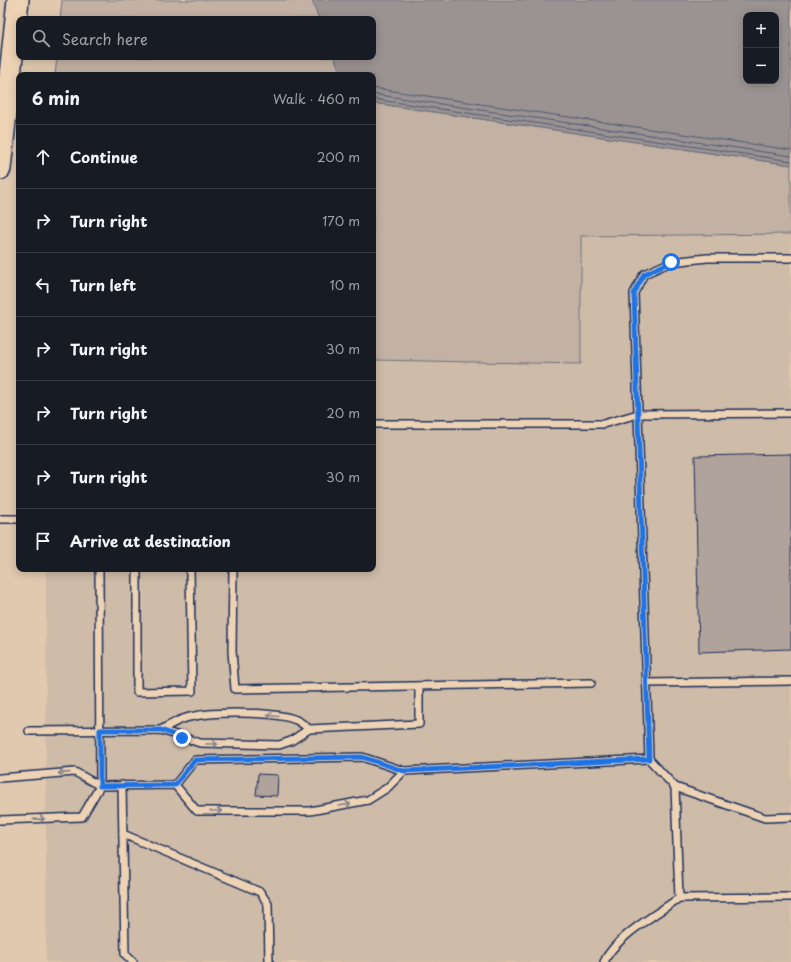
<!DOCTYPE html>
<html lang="en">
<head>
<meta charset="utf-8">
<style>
  :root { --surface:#171b24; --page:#20242c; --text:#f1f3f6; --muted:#9ea1a6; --line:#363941 }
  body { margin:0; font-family:"Playpen Sans",sans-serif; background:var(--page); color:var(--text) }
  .controls { position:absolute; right:12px; top:12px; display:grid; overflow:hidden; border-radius:8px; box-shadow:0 2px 10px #0003 }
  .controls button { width:36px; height:36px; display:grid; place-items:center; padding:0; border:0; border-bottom:1px solid var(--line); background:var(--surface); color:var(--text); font:20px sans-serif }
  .stop { position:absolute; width:12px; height:12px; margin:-9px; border:3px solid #1a73e8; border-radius:50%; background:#fff }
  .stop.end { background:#1a73e8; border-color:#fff; box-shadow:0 1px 4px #0008 }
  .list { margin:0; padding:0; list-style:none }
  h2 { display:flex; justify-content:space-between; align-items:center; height:52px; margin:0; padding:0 16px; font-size:17px }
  h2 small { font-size:13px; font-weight:400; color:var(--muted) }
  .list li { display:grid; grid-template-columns:26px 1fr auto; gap:12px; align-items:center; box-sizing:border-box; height:64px; padding:0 16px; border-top:1px solid var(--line) }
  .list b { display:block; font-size:15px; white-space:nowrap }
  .list em { font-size:13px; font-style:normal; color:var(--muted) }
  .icon { flex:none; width:22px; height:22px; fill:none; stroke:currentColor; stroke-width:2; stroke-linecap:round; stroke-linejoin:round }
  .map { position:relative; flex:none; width:791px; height:962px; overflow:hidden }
  .search { position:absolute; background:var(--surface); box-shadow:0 2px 10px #0003; left:16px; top:16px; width:360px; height:44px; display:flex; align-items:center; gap:10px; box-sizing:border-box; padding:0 14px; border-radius:8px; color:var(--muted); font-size:15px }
  .panel { position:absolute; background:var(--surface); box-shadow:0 2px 10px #0003; left:16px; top:72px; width:360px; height:500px; border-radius:8px }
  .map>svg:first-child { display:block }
</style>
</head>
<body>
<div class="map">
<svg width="791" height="962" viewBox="0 0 791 962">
  <rect width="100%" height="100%" fill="#e0c9af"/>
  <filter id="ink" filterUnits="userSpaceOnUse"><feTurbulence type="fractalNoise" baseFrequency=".025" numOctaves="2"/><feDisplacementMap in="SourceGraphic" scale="8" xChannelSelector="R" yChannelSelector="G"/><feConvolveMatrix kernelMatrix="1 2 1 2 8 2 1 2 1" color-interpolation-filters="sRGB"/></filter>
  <g filter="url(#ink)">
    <path fill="#cebba8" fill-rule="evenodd" d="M64,0h727v962h-745v-393h327v-494h-313l1,-18h312v-38h-310zM746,15h30v66h-30z"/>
    <g fill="#c3b2a3" stroke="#6f7080">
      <polygon points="62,0 312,0 319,19 60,19"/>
      <polygon points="57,57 334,57 342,75 55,75"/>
      <polygon points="373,103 791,165 791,234 581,236 581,364 373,360"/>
    </g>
    <path fill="#9a9392" stroke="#676b7d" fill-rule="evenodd" d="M312,0h479v165l-418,-62v-28h-31l-8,-18h39v-38h-54zM746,15h30v66h-30z"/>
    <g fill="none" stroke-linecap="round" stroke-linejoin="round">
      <g stroke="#4e5773" stroke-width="1">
        <polyline points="373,88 791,150"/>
        <polyline points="373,94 791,156"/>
        <polyline points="373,99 791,161"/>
      </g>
    </g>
    <g fill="#b0a39b" stroke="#1b2f5e">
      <polygon points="791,454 791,649 699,652 695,456"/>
      <polygon points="258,774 278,775 277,796 256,795"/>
    </g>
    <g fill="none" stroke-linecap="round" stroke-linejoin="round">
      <defs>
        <g id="service">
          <polyline points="791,258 707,258 671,262 644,274 634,293 638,414 791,413"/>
          <polyline points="0,519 19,519"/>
          <polyline points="137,569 137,692 192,691 190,569"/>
          <polyline points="233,569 232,651 235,689 591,683"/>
          <polyline points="646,683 791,681"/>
          <path d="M161,730c7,-4 15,-9 22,-11 23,-8 92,-8 113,1 5,2 9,6 13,9"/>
          <polyline points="29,731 161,730 200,743 279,745 291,741 309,729 419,724 419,686"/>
          <polyline points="649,759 675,787 765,818 791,817"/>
          <polyline points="0,778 75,772 100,786 175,785 197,811 310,811 368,800 387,788 404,771"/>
          <polyline points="122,785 125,954 133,962"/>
          <polyline points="175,785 195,760 362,757 404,771 649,759 638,414 603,424 373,424"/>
          <polyline points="0,820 82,817 100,786 99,569"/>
          <polyline points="123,834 260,892 268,904 269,962"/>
          <polyline points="679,898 791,897"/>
          <path d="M604,962c11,-25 53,-48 75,-64l-4,-111"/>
        </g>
        <polyline id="secondary" points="0,169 18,0"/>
      </defs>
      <use href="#service" stroke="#1b2f5e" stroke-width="10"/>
      <use href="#secondary" stroke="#1b2f5e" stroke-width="24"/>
      <use href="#service" stroke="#edd3b4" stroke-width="7"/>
      <use href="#secondary" stroke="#edd3b4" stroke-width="21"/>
    </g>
    <defs><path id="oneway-shaft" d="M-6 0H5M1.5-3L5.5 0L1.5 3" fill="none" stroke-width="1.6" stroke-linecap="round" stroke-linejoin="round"/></defs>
    <g stroke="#848189">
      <use href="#oneway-shaft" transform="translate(273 716) rotate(-175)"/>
      <use href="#oneway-shaft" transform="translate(212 744) rotate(3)"/>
      <use href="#oneway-shaft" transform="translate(64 773) rotate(176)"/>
      <use href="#oneway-shaft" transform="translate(345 805) rotate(-10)"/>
      <use href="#oneway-shaft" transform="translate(216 811)"/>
      <use href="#oneway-shaft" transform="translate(39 819) rotate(-2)"/>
    </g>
  </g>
  <g fill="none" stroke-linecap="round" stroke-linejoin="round" filter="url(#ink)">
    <polyline stroke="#1a73e8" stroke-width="5" points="182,738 161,730 100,730 100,786 175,785 195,760 362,757 404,771 649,759 634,293 644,274 671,262"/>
  </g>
</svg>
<div class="controls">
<button>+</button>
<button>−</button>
</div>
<div class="stop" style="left:671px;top:262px"></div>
<div class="stop end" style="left:182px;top:738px"></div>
<div class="search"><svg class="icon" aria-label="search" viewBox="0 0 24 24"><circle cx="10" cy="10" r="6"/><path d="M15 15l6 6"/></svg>Search here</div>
<section class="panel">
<h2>6 min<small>Walk · 460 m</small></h2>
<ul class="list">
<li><svg class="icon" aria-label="ahead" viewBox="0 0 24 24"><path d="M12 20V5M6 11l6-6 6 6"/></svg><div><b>Continue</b></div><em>200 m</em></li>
<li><svg class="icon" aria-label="right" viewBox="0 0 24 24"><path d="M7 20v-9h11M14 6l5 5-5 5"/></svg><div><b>Turn right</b></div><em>170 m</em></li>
<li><svg class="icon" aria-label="left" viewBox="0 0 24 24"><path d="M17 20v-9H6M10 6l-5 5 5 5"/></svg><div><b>Turn left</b></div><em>10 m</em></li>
<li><svg class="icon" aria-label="right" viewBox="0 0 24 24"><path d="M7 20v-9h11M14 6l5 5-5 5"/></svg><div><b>Turn right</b></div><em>30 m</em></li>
<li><svg class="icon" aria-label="right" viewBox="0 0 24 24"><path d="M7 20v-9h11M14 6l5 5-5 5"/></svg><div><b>Turn right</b></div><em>20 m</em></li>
<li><svg class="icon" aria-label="right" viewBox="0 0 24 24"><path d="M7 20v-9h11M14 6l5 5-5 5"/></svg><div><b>Turn right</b></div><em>30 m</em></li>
<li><svg class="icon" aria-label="arrive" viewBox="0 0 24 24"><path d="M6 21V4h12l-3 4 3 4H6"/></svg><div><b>Arrive at destination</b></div></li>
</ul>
</section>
</div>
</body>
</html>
